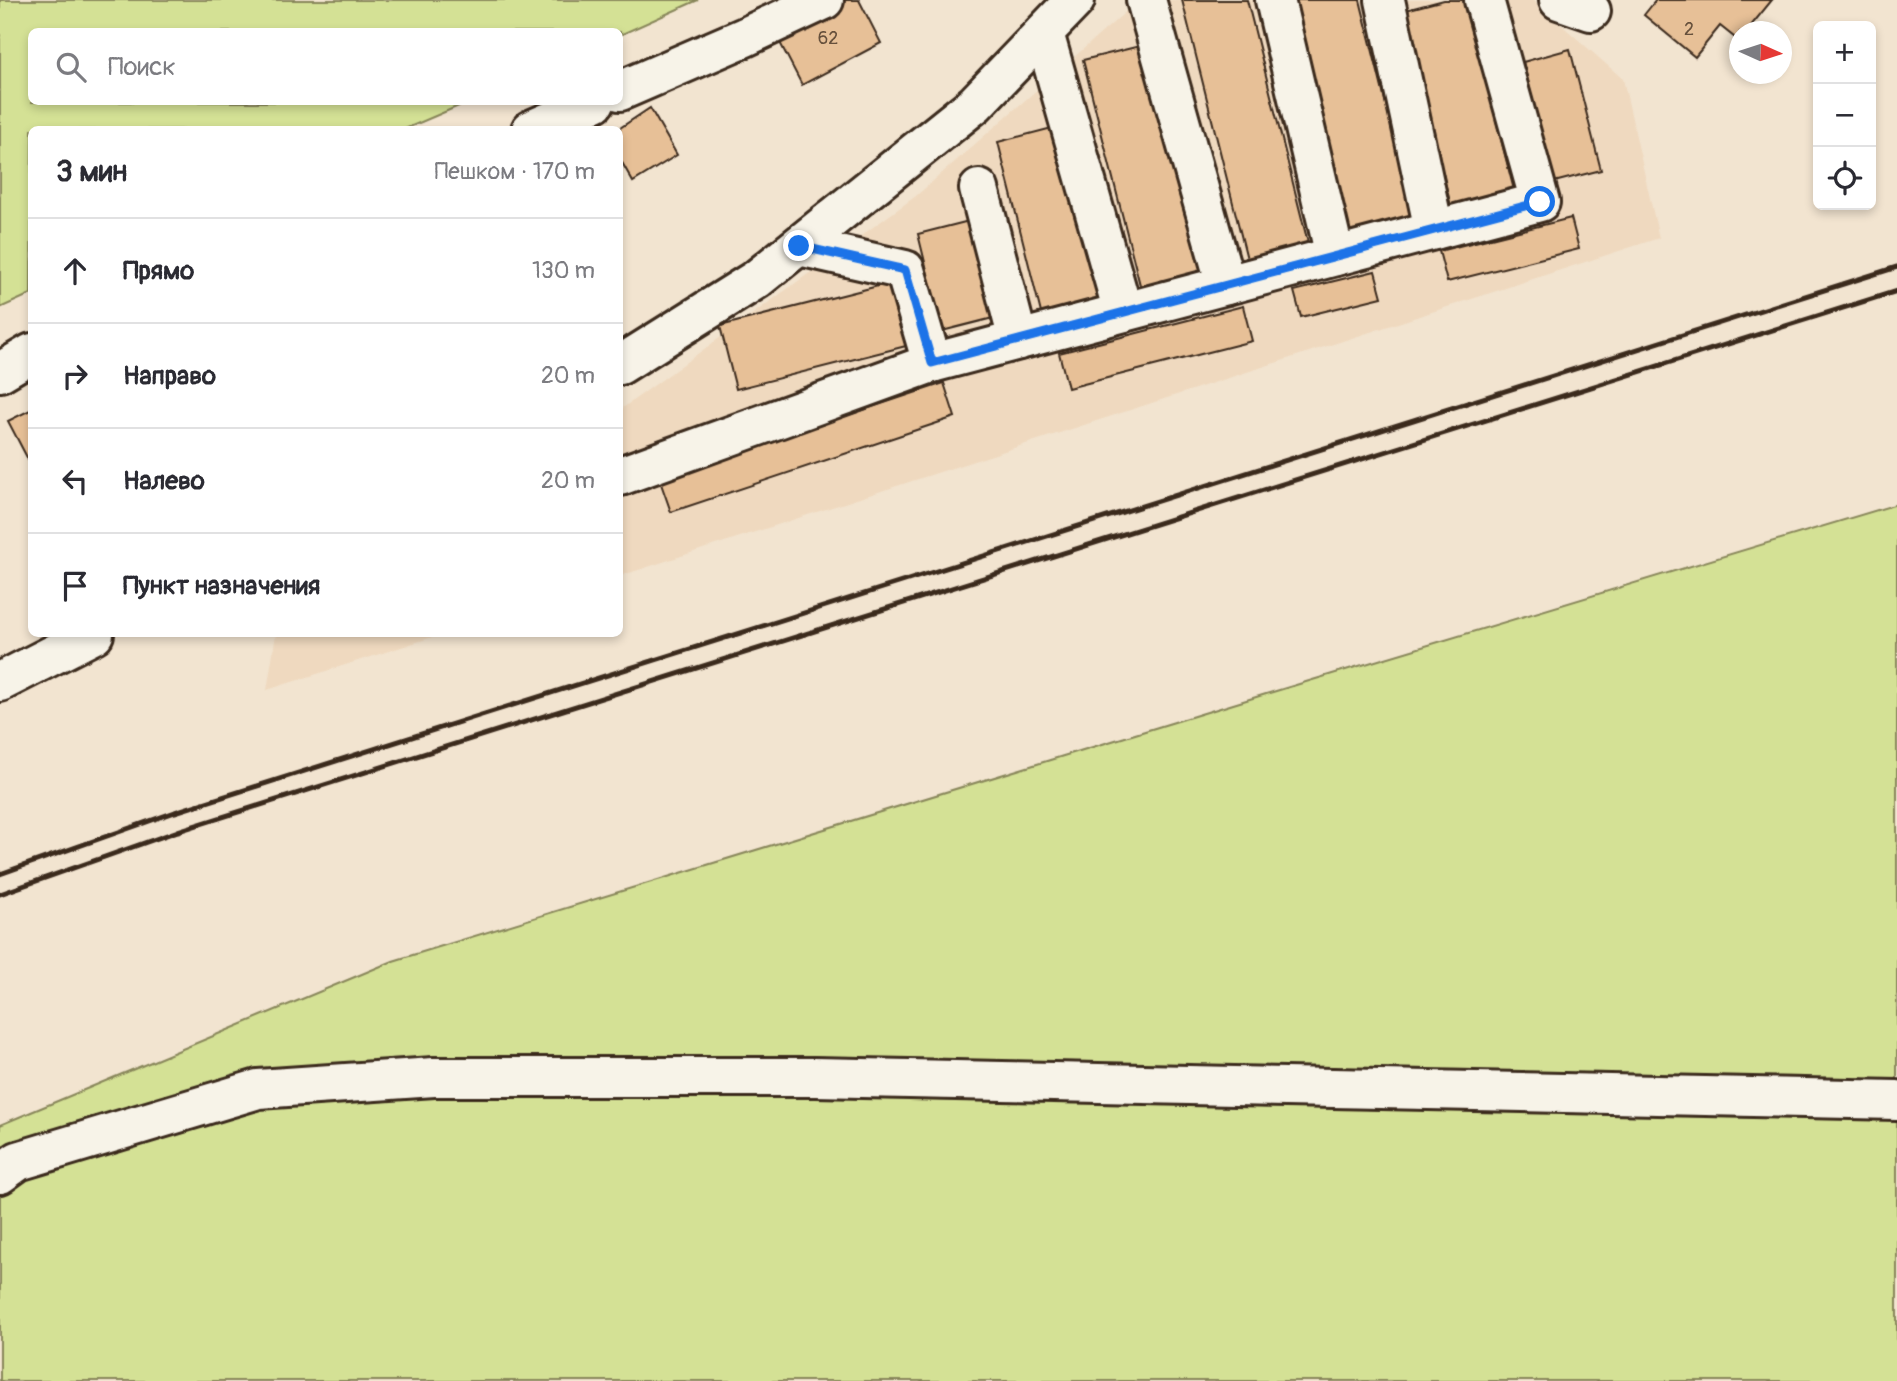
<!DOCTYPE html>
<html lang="ru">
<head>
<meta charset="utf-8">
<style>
  :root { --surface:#fff; --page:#f7f7f7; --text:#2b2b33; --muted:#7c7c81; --line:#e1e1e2 }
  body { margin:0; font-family:Pangolin,sans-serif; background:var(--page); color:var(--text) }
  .controls { position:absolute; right:21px; top:21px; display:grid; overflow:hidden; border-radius:10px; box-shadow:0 4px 10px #0003 }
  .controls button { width:63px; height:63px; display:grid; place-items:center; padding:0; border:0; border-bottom:2px solid var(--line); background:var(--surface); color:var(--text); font:35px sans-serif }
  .compass { position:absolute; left:1729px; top:21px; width:63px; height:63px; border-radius:50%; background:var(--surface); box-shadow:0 4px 10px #0003; rotate:93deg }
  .stop { position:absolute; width:21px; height:21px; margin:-16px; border:5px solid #1a73e8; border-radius:50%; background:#fff }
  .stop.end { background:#1a73e8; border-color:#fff; box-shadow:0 2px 7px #0008 }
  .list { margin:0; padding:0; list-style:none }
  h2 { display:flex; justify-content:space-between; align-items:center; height:91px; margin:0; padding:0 28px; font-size:30px }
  h2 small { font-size:23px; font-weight:400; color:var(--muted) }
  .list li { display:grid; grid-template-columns:46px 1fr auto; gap:21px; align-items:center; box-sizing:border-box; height:105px; padding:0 28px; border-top:2px solid var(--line) }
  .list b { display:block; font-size:26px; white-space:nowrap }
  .list em { font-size:23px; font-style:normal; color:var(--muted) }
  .icon { flex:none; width:38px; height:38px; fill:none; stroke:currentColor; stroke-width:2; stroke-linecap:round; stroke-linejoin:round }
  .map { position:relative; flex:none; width:1897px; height:1381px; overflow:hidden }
  .search { position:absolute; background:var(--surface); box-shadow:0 4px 10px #0003; left:28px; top:28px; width:595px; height:77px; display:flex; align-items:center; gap:18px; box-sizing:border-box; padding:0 24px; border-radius:10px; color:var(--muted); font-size:26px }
  .panel { position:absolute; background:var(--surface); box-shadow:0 4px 10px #0003; left:28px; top:126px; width:595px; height:511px; border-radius:10px }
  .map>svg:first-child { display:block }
</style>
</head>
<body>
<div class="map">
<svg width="1897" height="1381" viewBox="0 0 1897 1381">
  <rect width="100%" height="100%" fill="#f2e4d0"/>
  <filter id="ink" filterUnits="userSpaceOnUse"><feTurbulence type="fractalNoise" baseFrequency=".0143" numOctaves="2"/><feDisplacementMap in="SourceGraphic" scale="14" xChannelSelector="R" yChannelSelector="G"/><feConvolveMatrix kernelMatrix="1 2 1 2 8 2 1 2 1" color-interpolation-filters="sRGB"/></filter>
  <g filter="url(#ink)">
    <g fill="#efd9bf">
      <polygon points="1139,0 1533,0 1623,79 1659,238 620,576 620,410 916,196"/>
      <polygon points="276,634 442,634 267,690"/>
    </g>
    <g fill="#d4e195" stroke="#88865a" stroke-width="2">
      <polygon points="0,0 698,0 620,35 620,32 32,32 32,102 468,102 405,129 32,130 31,294 0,308"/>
      <polygon points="1897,504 1897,1381 0,1381 0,1125 393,961 1266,694"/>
    </g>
    <g fill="#e7c097" stroke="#3b2a1e" stroke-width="2">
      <polygon points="837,0 859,0 881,43 802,85 775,33"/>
      <polygon points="1182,0 1247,0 1309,247 1248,263"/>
      <polygon points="1293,0 1360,0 1415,221 1351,236"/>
      <polygon points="1444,0 1465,0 1514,190 1451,206 1402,11"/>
      <polygon points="1656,0 1772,0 1746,32 1740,32 1739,41 1720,26 1695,57 1644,15"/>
      <polygon points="1144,45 1202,274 1141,289 1083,60"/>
      <polygon points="1570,49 1601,170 1554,182 1523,62"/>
      <polygon points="650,108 677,155 633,182 620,159 620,130 617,130"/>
      <polygon points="1056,127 1100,302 1042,317 998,142"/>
      <polygon points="1571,218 1579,249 1447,282 1439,251"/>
      <polygon points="973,220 997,317 942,331 918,234"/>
      <polygon points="1375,271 1382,297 1301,317 1294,291"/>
      <polygon points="890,283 906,346 736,389 720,326"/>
      <polygon points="1243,306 1252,341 1068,388 1059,353"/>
      <polygon points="944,383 955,417 671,512 659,478"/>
      <polygon points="32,409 32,467 8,421"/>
    </g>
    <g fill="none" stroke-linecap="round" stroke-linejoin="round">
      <defs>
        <g id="minor">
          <polyline points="1146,0 1226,285"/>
          <polyline points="1275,0 1335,256"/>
          <polyline points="1385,0 1434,230"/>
          <polyline points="1559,0 1591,11"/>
          <polyline points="1044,33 1123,312"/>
          <polyline points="620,91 745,37 824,0"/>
          <polyline points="531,130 595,102"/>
          <polyline points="979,189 1018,340"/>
          <polyline points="799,246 905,270 932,363"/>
          <polyline points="620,365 757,279 975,104 1075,0"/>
          <polyline points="0,372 32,353"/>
          <polyline points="620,476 932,363 1540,202 1484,0"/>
          <polyline points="0,682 94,634"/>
          <polyline points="0,1174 18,1161 258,1089 434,1077 815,1077 1897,1100"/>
        </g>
      </defs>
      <use href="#minor" stroke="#3b2a1e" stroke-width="44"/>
      <use href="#minor" stroke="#f7f3e8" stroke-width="38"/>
      <g stroke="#3b2a1e" stroke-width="5">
        <polyline points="0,874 175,812 1897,267"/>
        <polyline points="0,894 178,831 1897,291"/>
      </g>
    </g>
  </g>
  <g fill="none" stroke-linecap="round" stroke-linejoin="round" filter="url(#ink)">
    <polyline stroke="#1a73e8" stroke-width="9" points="799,246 905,270 932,363 1540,202"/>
  </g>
  <g text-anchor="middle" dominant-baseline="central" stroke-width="7" stroke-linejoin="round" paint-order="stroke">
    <g font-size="18" fill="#66503c">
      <text x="1689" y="29">2</text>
      <text x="828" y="38">62</text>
    </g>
  </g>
</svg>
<div class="controls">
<button>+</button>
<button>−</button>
<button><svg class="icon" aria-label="locate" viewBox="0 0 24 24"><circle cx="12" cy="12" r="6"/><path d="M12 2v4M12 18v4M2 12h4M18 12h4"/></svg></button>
</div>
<svg class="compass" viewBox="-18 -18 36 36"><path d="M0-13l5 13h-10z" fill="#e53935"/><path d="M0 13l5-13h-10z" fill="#7c7c81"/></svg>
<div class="stop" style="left:1540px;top:202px"></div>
<div class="stop end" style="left:799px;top:246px"></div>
<div class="search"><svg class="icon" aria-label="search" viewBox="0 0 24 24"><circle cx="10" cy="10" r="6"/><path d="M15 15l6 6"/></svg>Поиск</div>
<section class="panel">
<h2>3 мин<small>Пешком · 170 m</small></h2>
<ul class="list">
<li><svg class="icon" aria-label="ahead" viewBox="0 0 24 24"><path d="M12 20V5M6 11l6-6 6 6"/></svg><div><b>Прямо</b></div><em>130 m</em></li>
<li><svg class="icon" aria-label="right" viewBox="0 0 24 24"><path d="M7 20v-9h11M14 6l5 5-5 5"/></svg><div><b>Направо</b></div><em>20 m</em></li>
<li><svg class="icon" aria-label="left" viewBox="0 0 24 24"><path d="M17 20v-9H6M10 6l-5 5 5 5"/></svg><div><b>Налево</b></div><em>20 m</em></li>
<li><svg class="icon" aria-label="arrive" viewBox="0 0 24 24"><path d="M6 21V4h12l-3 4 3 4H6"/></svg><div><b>Пункт назначения</b></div></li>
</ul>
</section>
</div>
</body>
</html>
